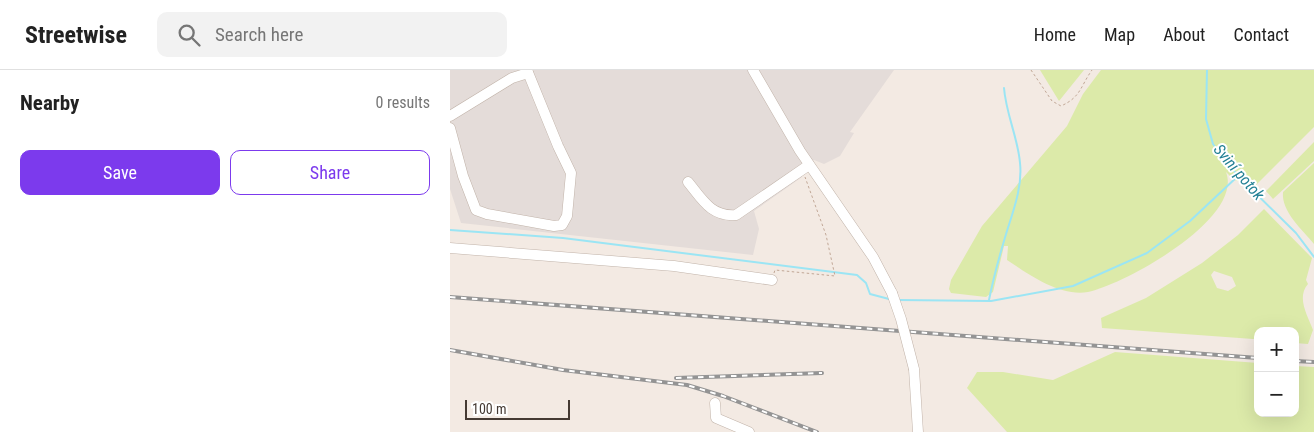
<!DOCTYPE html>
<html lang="en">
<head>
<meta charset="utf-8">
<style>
  :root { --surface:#fff; --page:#f2f2f2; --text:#222; --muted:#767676; --line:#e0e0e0; --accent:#7c3aed }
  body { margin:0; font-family:"Roboto Condensed",sans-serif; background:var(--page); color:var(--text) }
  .controls { position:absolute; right:15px; bottom:15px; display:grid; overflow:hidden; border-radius:10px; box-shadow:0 5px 20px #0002 }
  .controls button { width:45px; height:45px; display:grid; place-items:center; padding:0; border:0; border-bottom:1px solid var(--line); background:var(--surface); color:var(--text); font:25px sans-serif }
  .scale { position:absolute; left:15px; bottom:12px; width:105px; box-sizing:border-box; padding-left:5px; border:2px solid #453a33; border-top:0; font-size:14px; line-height:18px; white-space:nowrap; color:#453a33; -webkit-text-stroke:4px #fff; paint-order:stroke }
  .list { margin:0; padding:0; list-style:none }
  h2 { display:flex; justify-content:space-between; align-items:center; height:65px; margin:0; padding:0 20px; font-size:21px }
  h2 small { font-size:16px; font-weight:400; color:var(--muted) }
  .actions { display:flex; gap:10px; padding:15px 20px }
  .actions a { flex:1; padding:11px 0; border:1px solid var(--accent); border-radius:10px; text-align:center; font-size:18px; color:var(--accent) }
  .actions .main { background:var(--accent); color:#fff }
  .icon { flex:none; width:28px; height:28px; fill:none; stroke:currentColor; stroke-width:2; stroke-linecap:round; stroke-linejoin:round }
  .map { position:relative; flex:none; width:864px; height:362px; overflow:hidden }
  header { display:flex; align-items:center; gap:30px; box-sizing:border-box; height:70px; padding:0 25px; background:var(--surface); border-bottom:1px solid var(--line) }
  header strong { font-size:24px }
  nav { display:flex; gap:28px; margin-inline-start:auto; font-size:18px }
  .search { width:350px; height:45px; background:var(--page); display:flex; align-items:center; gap:12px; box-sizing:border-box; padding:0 18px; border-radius:10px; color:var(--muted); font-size:19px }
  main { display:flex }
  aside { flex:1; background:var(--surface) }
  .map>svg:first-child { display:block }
</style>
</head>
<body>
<header>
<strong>Streetwise</strong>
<div class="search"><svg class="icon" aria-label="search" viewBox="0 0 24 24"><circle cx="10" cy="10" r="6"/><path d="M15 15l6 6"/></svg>Search here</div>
<nav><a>Home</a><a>Map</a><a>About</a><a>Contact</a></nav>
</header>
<main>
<aside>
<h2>Nearby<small>0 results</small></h2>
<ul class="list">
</ul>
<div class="actions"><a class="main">Save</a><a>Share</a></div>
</aside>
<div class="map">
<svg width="864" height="362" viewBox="0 0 864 362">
  <rect width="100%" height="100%" fill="#f3eae3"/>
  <polygon fill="#e4dcd9" points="0,0 444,0 400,62 404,63 390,86 374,94 364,90 351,99 352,107 304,141 309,159 303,185 11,153 0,119"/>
  <g fill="#dceaa9" fill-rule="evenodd">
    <polygon points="590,0 634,0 609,31"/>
    <path d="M651,0h213v57l-58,58 -22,-5 -8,-8c18,47 -101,112 -138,120 -28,5 -60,-18 -81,-32l1,-14h-4l-11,46 -7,5 -35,-4 -2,-4 2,-9 31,-54 85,-100 16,-32z"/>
    <polygon points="864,72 864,91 823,129 816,121"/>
    <path d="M864,93v81c-11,-14 -33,-32 -31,-52z"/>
    <path d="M814,139l48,49 -6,22 2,4c-12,14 0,32 5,46l-5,14 -13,-1v-12h-37v7l-5,1 -151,-11 -1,-10 45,-20 56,-35 36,-28zM764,201l18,6 4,9 -8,5 -11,-3 -6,-13z"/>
    <polygon points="665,282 808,293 808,343 845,343 845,296 864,297 864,362 557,362 517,318 527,302 553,302 603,310"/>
  </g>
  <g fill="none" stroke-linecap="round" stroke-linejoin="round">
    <g stroke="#9be5f4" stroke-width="2">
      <polyline points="757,0 756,49 763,74 788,106 846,163 864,187"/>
      <polyline points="0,160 113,168 407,205 416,213 420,224 439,229"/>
      <polyline points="449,230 541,231 623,216 697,183 740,151 788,106"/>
      <path d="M539,230c4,-20 9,-39 15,-59 7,-25 19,-52 16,-78 -2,-25 -14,-49 -16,-75"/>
    </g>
    <defs>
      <g id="minor">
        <polyline points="303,0 350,81 423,187 442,223"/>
        <polyline points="0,46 62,8 78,3"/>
        <polyline points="0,58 13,106 26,140 37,144 104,156 112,155 117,146 121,103 108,76 77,0"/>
        <path d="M238,112c14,17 23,35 48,33l73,-50"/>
        <polyline points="0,178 224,196 322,210"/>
        <polyline points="464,299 468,362"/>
        <polyline points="265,333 266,348 299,362"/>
      </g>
    </defs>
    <use href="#minor" stroke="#c1b3a9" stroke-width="11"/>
    <g stroke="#c1a796" stroke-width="1" stroke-dasharray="2.5 2.5" stroke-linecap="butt">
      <path d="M581,0l21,31 9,5c20,-9 19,-19 31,-36"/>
      <polyline points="324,203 325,200 385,206 376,165 355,107"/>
    </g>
    <use href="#minor" stroke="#fff" stroke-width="10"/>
    <defs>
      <g id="rail">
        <polyline points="0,227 808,288"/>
        <polyline points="0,280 113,300 237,315 273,326 367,362"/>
        <polyline points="845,291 864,292"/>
        <polyline points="226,308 372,303"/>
      </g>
    </defs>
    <use href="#rail" stroke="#949494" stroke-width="4"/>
    <use href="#rail" stroke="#fff" stroke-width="2" stroke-dasharray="5.5" stroke-linecap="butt"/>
    <defs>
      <polyline id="minor-bridge" points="442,223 451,249 464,299"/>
    </defs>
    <use href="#minor-bridge" stroke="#c1b3a9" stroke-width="11" stroke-linecap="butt"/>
    <use href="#minor-bridge" stroke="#fff" stroke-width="10"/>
  </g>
  <g text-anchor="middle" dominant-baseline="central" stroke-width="4" stroke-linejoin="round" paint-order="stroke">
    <g font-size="16" font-style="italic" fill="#238095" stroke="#fff">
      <text transform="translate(789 102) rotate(49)">Sviní potok</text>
    </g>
  </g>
</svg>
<div class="controls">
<button>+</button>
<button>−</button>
</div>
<div class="scale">100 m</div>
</div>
</main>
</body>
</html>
